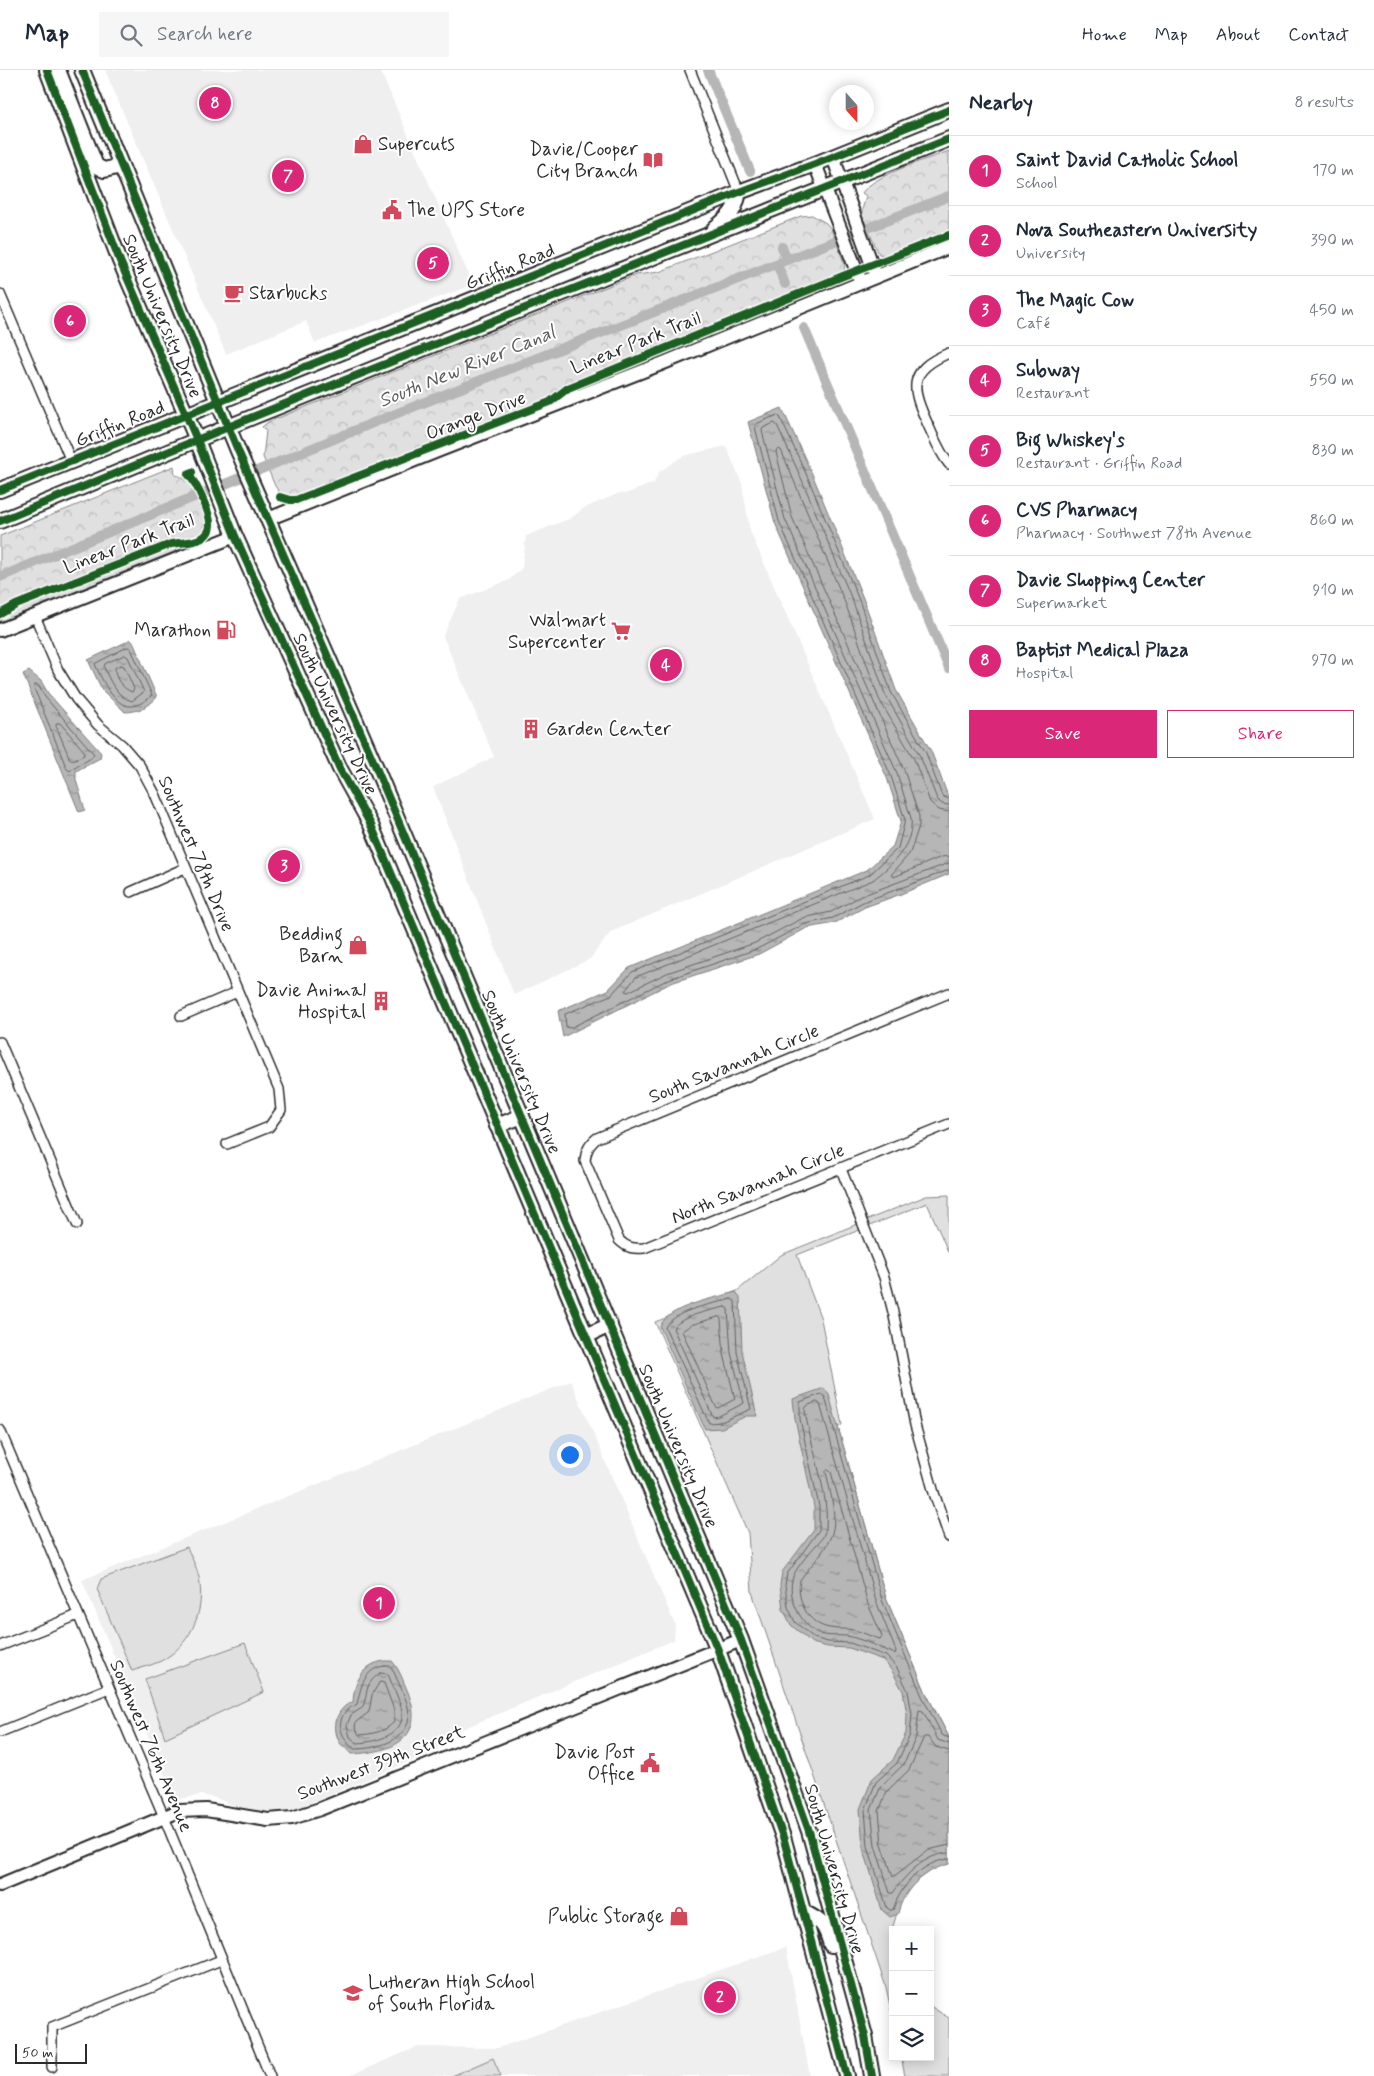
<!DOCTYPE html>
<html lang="en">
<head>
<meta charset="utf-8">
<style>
  :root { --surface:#fff; --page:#f6f6f7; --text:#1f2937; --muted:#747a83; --line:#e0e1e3; --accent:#db2777 }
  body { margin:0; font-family:Mynerve,sans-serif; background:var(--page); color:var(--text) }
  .controls { position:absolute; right:15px; bottom:15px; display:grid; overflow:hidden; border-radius:0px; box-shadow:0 2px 12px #0003 }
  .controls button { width:45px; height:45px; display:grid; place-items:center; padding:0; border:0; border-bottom:1px solid var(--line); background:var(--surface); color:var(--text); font:25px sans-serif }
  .compass { position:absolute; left:829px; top:15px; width:45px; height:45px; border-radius:50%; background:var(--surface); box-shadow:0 2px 12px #0003; rotate:159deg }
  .scale { position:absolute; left:15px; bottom:12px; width:72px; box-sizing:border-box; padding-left:5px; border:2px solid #2b2b2b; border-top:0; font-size:14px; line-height:18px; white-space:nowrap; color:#2b2b2b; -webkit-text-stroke:4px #fff; paint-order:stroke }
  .you { position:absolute; left:569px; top:1384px; width:18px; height:18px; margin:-12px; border:4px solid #fff; border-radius:50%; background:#1a73e8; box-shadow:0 0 0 8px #1a73e833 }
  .badge { display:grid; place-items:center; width:32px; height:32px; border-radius:50%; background:var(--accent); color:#fff; font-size:16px; font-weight:700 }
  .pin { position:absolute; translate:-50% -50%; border:2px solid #fff; box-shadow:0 1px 5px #0006 }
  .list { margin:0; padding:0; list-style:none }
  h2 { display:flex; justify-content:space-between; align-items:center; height:65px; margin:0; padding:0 20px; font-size:21px }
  h2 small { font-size:16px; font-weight:400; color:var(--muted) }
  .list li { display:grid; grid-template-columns:32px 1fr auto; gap:15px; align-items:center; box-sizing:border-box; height:70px; padding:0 20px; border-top:1px solid var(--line) }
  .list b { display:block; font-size:19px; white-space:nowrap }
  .list p { margin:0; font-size:16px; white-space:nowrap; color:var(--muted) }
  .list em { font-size:16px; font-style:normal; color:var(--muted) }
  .actions { display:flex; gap:10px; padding:15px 20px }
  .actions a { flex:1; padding:11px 0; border:1px solid var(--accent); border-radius:0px; text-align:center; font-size:18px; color:var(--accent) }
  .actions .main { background:var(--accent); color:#fff }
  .icon { flex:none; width:28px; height:28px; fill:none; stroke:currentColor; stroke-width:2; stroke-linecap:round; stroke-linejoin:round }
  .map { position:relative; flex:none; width:949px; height:2006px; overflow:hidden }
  header { display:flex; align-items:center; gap:30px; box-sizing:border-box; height:70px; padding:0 25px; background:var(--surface); border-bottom:1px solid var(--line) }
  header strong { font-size:24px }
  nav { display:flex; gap:28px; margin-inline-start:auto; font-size:18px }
  .search { width:350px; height:45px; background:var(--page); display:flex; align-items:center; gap:12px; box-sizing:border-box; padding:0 18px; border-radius:0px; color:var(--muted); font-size:19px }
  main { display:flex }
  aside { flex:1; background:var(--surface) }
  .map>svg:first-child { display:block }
</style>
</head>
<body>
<header>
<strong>Map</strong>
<div class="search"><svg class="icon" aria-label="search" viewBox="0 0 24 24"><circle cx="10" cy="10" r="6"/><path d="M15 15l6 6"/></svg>Search here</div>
<nav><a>Home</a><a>Map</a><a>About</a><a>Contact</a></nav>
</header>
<main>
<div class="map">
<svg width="949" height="2006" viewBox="0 0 949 2006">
  <defs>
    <pattern id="park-crowns" width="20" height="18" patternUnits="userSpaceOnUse" patternTransform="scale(1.25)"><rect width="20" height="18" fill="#e0e0e0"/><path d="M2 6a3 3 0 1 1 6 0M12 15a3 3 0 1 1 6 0" fill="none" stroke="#c0c0c0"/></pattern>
    <pattern id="water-ripples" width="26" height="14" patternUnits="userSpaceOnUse" patternTransform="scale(1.25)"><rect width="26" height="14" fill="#b6b6b6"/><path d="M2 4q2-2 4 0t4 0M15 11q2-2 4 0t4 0" fill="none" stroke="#949494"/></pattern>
  </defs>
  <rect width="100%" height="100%" fill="#fff"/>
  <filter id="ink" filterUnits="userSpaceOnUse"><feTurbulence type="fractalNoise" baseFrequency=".02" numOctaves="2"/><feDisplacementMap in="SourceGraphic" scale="10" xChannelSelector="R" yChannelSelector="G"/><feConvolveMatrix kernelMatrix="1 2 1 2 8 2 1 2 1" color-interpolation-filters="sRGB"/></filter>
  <g filter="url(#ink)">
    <g fill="#efefef">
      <polygon points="105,0 380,0 473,215 315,273 306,251 226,284"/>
      <polygon points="726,376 742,414 750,461 875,749 611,862 590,889 514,925 433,717 494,687 443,566 460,529 509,510 522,498 526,466 571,448 584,438 620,423 625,424 654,413 659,402 683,386"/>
      <polygon points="571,1311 675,1555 674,1570 436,1670 439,1679 301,1737 270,1743 242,1739 216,1728 200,1725 175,1730 82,1510"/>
      <polygon points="786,1877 810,2006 349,2006 417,1977 498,1978"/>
    </g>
    <g fill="#e0e0e0" stroke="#868686">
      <polygon points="949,1125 949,1184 927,1133 797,1185 821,1249 842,1355 838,1357 886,1528 926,1623 949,1667 949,1794 936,1797 913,1814 900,1832 890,1867 893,1879 893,1950 886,1917 752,1522 748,1463 655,1252 737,1221 781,1185 926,1126"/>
      <path d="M187,1477c5,12 12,24 13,37 4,31 -11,62 -39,77 -9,4 -20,7 -29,10l-35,-82 4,-10z"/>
      <polygon points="245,1573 264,1622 165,1668 145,1609"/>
      <polygon points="930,1936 949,1948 949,2006 905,2006 901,1987 930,1987"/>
      <polygon points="493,1988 501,2006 452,2006"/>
    </g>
    <g fill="url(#park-crowns)" stroke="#868686">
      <path d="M949,81v86l-55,22 -2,-4 -9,1 -4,-2 -17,-38v-6l4,-14 -4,-3c11,-18 66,-34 87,-42z"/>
      <polygon points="812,145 826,153 831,159 845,195 842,210 833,219 304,428 289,429 283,427 275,416 263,387 266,361 262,357 268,352 636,205 659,202 801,146"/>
      <path d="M174,396l1,9c7,1 16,6 20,12 5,8 15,32 12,41 -4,9 -12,9 -16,17l-191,77v-86z"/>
    </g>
    <g fill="url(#water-ripples)" stroke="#7e7e7e">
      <polygon points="782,338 813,406 863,528 896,620 931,681 949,729 949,804 901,824 865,837 835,853 807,858 759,884 671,913 563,967 558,941 608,920 629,898 867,800 893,776 901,751 887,708 775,453 748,352"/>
      <path d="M130,569l3,3 24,55c-8,10 -20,15 -32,15l-23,-22 -14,-30 38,-18z"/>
      <polygon points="29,601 41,611 48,623 101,683 100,688 76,701 76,710 85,740 79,742 23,604"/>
      <path d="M736,1222l4,5 2,54 15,65h-11l-24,12 -17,1 -45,-102c7,-21 56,-29 76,-35z"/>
      <path d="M824,1318l5,7 57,203 40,95 23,44v127c-24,6 -46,25 -51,50l-8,3 -8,-7 -19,-63 -3,-38 12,-30 21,-19 13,-27 1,-18 -4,-24 -11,-20 -9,-11 -34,-12 -21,-1 -16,-4 -21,-18 -8,-16 -3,-24 2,-13 32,-42v-23l-19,-88 -2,-20z"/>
      <path d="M385,1591h7c8,9 11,20 16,31 18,47 -15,60 -56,62 -3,-3 -9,-7 -12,-11 -9,-15 -4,-36 13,-41 1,-20 10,-39 32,-41z"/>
    </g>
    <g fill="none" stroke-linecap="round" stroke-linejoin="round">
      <g stroke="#636363" stroke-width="1">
        <path d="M128,577l3,2 21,46c-3,4 -8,7 -13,9 -22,11 -37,-24 -44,-40z"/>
        <path d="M125,585l3,2 16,35 -12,9c-15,-4 -23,-21 -28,-34l1,-3z"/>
        <path d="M121,595l3,1 10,23 -2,3c-9,-3 -18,-14 -17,-24z"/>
        <path d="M35,615h3l7,12 49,57c-4,8 -17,9 -24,17l-3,-2 -33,-81z"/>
        <polygon points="57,653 60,653 84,681 84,685 73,690 70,689 56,656"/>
        <polyline points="949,729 942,726 926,683 891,622 859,530 808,408 780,347 777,345 756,354 755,357 779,451 891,706 905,750 898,778 869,805 632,902 611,925 565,944 566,957 570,958 669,909 757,879 805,854 833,848 863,832 949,800"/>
        <path d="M949,735l-7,-1 -5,-5 -17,-43 -35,-62 -32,-92 -51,-122 -25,-55 -3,-2 -11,5 -1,3 23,88 112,254 14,45c3,27 -19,47 -38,62l-237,97 -11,14 3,1 39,-19 88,-30 48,-25 28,-6 30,-16 88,-33"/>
        <polyline points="949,742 939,740 930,732 914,689 879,629 846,535 781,380 777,379 776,382 792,447 904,700 919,746 919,756 910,783 891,805 894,807 941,787 949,786"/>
        <path d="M731,1229l4,2 2,51 14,57 -30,13 -12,1 -44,-96c14,-19 46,-22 66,-28z"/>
        <path d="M725,1237l3,2 3,44 13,50 -25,13 -6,1 -40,-89c10,-13 36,-17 52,-21z"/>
        <polygon points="719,1247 721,1249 724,1284 735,1329 718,1338 716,1337 682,1261 691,1255"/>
        <path d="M817,1332l3,2 56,197 20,50 -1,3c-13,-5 -28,-13 -43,-17 -11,-3 -23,1 -34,-4 -17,-8 -32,-37 -25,-56 4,-12 21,-29 30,-40 13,-27 -15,-96 -18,-128l2,-3z"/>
        <path d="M828,1400l3,2 37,132 14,32 -2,3c-9,-2 -17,-7 -26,-9 -8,-2 -16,0 -24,-2 -22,-3 -34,-28 -30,-48 9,-13 24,-27 30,-42 9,-17 0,-47 -4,-66z"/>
        <path d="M385,1596h5l3,4c5,12 12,25 15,37 7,32 -29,42 -54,42 -11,-9 -20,-26 -7,-39 3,-3 7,-3 10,-6 4,-17 7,-36 28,-38z"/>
        <path d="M380,1603l8,1c4,11 10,22 13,33 8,27 -24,35 -44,36l-7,-6 -3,-12 4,-10 11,-7c8,-16 0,-22 18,-35z"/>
        <path d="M380,1612l4,1 10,27v12c-9,10 -22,12 -35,13l-4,-8 1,-5 13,-10 3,-17z"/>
        <path d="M949,1668l-7,-3 -20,-39 -40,-96 -57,-203 -4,-3 -21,8v17l19,87v24l-32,44 -2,11 3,22 7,15 19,16 14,4 22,1 36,13 11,12 11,23 4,23 -2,21 -13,28 -21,19 -11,28 3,36 19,62 3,2h3c7,-24 30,-49 56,-51"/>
        <path d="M949,1674l-11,-4 -15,-29 -4,-1 -3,27 -12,27 -23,22 -10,24 4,35 15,48h3c13,-19 32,-39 56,-40"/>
        <polyline points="949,1681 936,1677 928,1667 924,1667 909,1700 887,1721 879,1741 882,1774 893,1807 928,1780 949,1775"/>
      </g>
      <g stroke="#b6b6b6" stroke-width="10">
        <polyline points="708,0 750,101"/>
        <polyline points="782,177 787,190"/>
        <polyline points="777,194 785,214"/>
        <polyline points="804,258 949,598"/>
        <polyline points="0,507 380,350 949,126"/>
      </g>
      <defs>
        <g id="street">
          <polyline points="690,0 739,122"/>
          <polyline points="0,224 71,391"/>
          <path d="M949,283c-44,18 -37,37 -20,74 6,13 11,26 20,37"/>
          <polyline points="35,546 58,600 76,629 98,655 122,675 140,696 155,724 279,1019 281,1040 269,1057 227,1074"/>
          <polyline points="131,822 185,798"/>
          <path d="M949,923l-352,145c-8,7 -11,12 -12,23l34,79c8,8 14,9 25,8l305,-124"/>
          <polyline points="181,946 237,922"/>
          <polyline points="0,972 77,1154"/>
          <polyline points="841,1099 884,1207 894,1246 915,1355 934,1423 949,1467"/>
          <polyline points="0,1360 164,1747 270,2006"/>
          <polyline points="0,1576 78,1545"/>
          <polyline points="0,1662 109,1618"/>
          <polyline points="52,1997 52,1957 221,1890"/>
        </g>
        <g id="secondary">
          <polyline points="833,87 876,206"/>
          <polyline points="815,94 861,212"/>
          <polyline points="268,449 440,380 661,294 949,177"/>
          <polyline points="0,560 235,466"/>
          <polyline points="0,1815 179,1741 206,1740 268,1750 292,1748 320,1739 741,1570"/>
        </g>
        <g id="primary">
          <polyline points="47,0 120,191 197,370 235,466 340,699 371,755 718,1580 784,1770 847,2006"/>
          <polyline points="58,0 96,96 104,100 121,96"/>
          <polyline points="82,0 239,383 372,688 741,1570 809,1761 865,1966 872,2006"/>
          <path d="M715,158c15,-12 20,-16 24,-36"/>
          <polyline points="0,420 739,122 815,94 949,40"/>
          <polyline points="0,451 255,346 949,69"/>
          <polyline points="497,1056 522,1046"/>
          <polyline points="586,1266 610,1255"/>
          <path d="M803,1842c19,9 22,12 28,33"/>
        </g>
      </defs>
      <use href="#street" stroke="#2b2b2b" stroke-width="12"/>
      <use href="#secondary" stroke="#2b2b2b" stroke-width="16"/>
      <use href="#primary" stroke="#2b2b2b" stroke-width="18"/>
      <use href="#street" stroke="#fff" stroke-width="9"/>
      <use href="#secondary" stroke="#fff" stroke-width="12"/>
      <use href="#primary" stroke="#fff" stroke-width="14"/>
      <defs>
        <g id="cycleway">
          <polyline points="47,0 120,191 197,370 235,466 340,699 371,755 718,1580 784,1770 847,2006"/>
          <polyline points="82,0 239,383 372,688 741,1570 809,1761 865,1966 872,2006"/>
          <polyline points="0,420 739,122 815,94 949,40"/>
          <polyline points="280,427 290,430 296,430 550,332 568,318 843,206 949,165"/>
          <polyline points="0,451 255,346 949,69"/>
          <path d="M0,544l16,-9 155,-61c11,-2 23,-1 31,-6 5,-3 8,-8 8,-13 1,-11 -14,-43 -22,-51l4,-2"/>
        </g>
      </defs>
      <use href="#cycleway" stroke="#fff" stroke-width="11"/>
      <use href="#cycleway" stroke="#1b5e20" stroke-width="8"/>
    </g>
  </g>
  <defs>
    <symbol id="shop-bare" viewBox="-9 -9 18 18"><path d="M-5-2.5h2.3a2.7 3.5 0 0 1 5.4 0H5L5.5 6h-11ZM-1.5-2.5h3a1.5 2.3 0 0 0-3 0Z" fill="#d1495b" stroke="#fff" stroke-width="2.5" paint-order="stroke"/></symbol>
    <symbol id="library-bare" viewBox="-9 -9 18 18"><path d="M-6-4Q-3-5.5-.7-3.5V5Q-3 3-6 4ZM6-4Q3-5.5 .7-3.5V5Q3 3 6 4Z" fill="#d1495b" stroke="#fff" stroke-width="2.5" paint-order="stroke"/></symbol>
    <symbol id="civic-bare" viewBox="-9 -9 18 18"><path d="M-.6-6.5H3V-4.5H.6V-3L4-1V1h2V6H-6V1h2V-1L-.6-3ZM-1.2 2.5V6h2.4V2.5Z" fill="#d1495b" stroke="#fff" stroke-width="2.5" paint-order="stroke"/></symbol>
    <symbol id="cafe-bare" viewBox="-9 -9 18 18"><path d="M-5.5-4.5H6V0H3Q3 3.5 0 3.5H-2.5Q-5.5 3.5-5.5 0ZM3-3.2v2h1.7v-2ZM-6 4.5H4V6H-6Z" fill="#d1495b" stroke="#fff" stroke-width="2.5" paint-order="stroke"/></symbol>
    <symbol id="fuel-bare" viewBox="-9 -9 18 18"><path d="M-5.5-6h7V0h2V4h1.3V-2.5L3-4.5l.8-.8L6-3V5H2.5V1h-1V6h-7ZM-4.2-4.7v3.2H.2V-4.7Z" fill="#d1495b" stroke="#fff" stroke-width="2.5" paint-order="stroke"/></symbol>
    <symbol id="supermarket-bare" viewBox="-9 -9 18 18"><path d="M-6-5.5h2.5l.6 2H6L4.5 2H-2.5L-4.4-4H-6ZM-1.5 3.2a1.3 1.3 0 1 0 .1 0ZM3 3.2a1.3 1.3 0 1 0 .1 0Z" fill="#d1495b" stroke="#fff" stroke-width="2.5" paint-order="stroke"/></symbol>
    <symbol id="building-bare" viewBox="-9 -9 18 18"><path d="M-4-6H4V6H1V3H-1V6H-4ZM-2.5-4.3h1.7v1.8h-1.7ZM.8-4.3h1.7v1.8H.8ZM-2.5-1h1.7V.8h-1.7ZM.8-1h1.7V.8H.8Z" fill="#d1495b" stroke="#fff" stroke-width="2.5" paint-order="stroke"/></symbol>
    <symbol id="school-bare" viewBox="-9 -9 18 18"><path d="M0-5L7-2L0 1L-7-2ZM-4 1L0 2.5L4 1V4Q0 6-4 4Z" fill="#d1495b" stroke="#fff" stroke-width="2.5" paint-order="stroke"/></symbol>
  </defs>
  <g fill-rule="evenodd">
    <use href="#shop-bare" x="349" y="60" width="28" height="28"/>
    <use href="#library-bare" x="639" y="76" width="28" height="28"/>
    <use href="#civic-bare" x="378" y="126" width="28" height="28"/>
    <use href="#cafe-bare" x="220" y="209" width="28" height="28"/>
    <use href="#fuel-bare" x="212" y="546" width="28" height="28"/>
    <use href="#supermarket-bare" x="607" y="547" width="28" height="28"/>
    <use href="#building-bare" x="517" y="645" width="28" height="28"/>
    <use href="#shop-bare" x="344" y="861" width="28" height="28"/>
    <use href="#building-bare" x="367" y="917" width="28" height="28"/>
    <use href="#civic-bare" x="636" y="1679" width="28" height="28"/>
    <use href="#shop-bare" x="665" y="1832" width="28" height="28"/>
    <use href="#school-bare" x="339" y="1909" width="28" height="28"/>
  </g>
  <g text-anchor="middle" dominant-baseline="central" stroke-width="4" stroke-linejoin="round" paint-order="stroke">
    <g font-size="19" fill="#2b2b2b" stroke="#fff" text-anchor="end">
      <text x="378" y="74" text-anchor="start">Supercuts</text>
      <text x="638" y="79">Davie/Cooper<tspan x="638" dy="22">City Branch</tspan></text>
      <text x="407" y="140" text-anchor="start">The UPS Store</text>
      <text x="249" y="223" text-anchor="start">Starbucks</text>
      <text x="606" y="550">Walmart<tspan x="606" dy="22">Supercenter</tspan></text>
      <text x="211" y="560">Marathon</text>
      <text x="546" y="659" text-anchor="start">Garden Center</text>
      <text x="343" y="864">Bedding<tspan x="343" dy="22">Barn</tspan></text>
      <text x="366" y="920">Davie Animal<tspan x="366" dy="22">Hospital</tspan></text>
      <text x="635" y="1682">Davie Post<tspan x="635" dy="22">Office</tspan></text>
      <text x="664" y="1846">Public Storage</text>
      <text x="368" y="1912" text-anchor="start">Lutheran High School<tspan x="368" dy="22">of South Florida</tspan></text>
    </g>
    <g font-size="19" fill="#2b2b2b" stroke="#fff">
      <text transform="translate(510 197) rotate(-22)">Griffin Road</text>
      <text transform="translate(162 246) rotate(67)">South University Drive</text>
      <text transform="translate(636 273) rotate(-22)">Linear Park Trail</text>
      <text transform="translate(476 346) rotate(-21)">Orange Drive</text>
      <text transform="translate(120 354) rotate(-22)">Griffin Road</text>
      <text transform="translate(129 474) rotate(-21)">Linear Park Trail</text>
      <text transform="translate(335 644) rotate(65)">South University Drive</text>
      <text transform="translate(196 784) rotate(67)">Southwest 78th Drive</text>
      <text transform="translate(734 994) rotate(-22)">South Savannah Circle</text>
      <text transform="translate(521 1002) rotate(67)">South University Drive</text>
      <text transform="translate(758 1114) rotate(-22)">North Savannah Circle</text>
      <text transform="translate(678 1376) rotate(67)">South University Drive</text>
      <text transform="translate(151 1676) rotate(67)">Southwest 76th Avenue</text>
      <text transform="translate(381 1693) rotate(-21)">Southwest 39th Street</text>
      <text transform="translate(834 1799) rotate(74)">South University Drive</text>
    </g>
    <g font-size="20" font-style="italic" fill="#5c5c5c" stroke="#fff">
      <text transform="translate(467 297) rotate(-22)">South New River Canal</text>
    </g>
  </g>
</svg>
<div class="controls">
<button>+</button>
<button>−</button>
<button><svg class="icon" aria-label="layers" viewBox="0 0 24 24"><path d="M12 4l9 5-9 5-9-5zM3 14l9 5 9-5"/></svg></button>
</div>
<svg class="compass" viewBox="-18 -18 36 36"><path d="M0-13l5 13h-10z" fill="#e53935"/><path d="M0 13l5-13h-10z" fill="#747a83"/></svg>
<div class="scale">50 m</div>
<div class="you"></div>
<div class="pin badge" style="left:379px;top:1533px">1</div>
<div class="pin badge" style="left:720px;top:1927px">2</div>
<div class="pin badge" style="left:284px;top:796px">3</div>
<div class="pin badge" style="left:666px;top:595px">4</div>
<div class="pin badge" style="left:433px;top:193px">5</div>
<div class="pin badge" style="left:70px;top:251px">6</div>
<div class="pin badge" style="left:288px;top:106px">7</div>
<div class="pin badge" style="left:215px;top:33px">8</div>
</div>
<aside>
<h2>Nearby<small>8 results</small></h2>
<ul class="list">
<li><span class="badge">1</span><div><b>Saint David Catholic School</b><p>School</p></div><em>170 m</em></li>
<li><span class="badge">2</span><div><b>Nova Southeastern University</b><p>University</p></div><em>390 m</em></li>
<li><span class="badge">3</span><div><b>The Magic Cow</b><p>Café</p></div><em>450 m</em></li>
<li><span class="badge">4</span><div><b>Subway</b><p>Restaurant</p></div><em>550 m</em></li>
<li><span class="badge">5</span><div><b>Big Whiskey's</b><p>Restaurant · Griffin Road</p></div><em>830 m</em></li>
<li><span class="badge">6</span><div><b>CVS Pharmacy</b><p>Pharmacy · Southwest 78th Avenue</p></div><em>860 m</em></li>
<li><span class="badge">7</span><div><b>Davie Shopping Center</b><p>Supermarket</p></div><em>910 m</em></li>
<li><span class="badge">8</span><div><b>Baptist Medical Plaza</b><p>Hospital</p></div><em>970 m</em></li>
</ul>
<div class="actions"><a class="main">Save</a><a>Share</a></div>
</aside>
</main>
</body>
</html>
